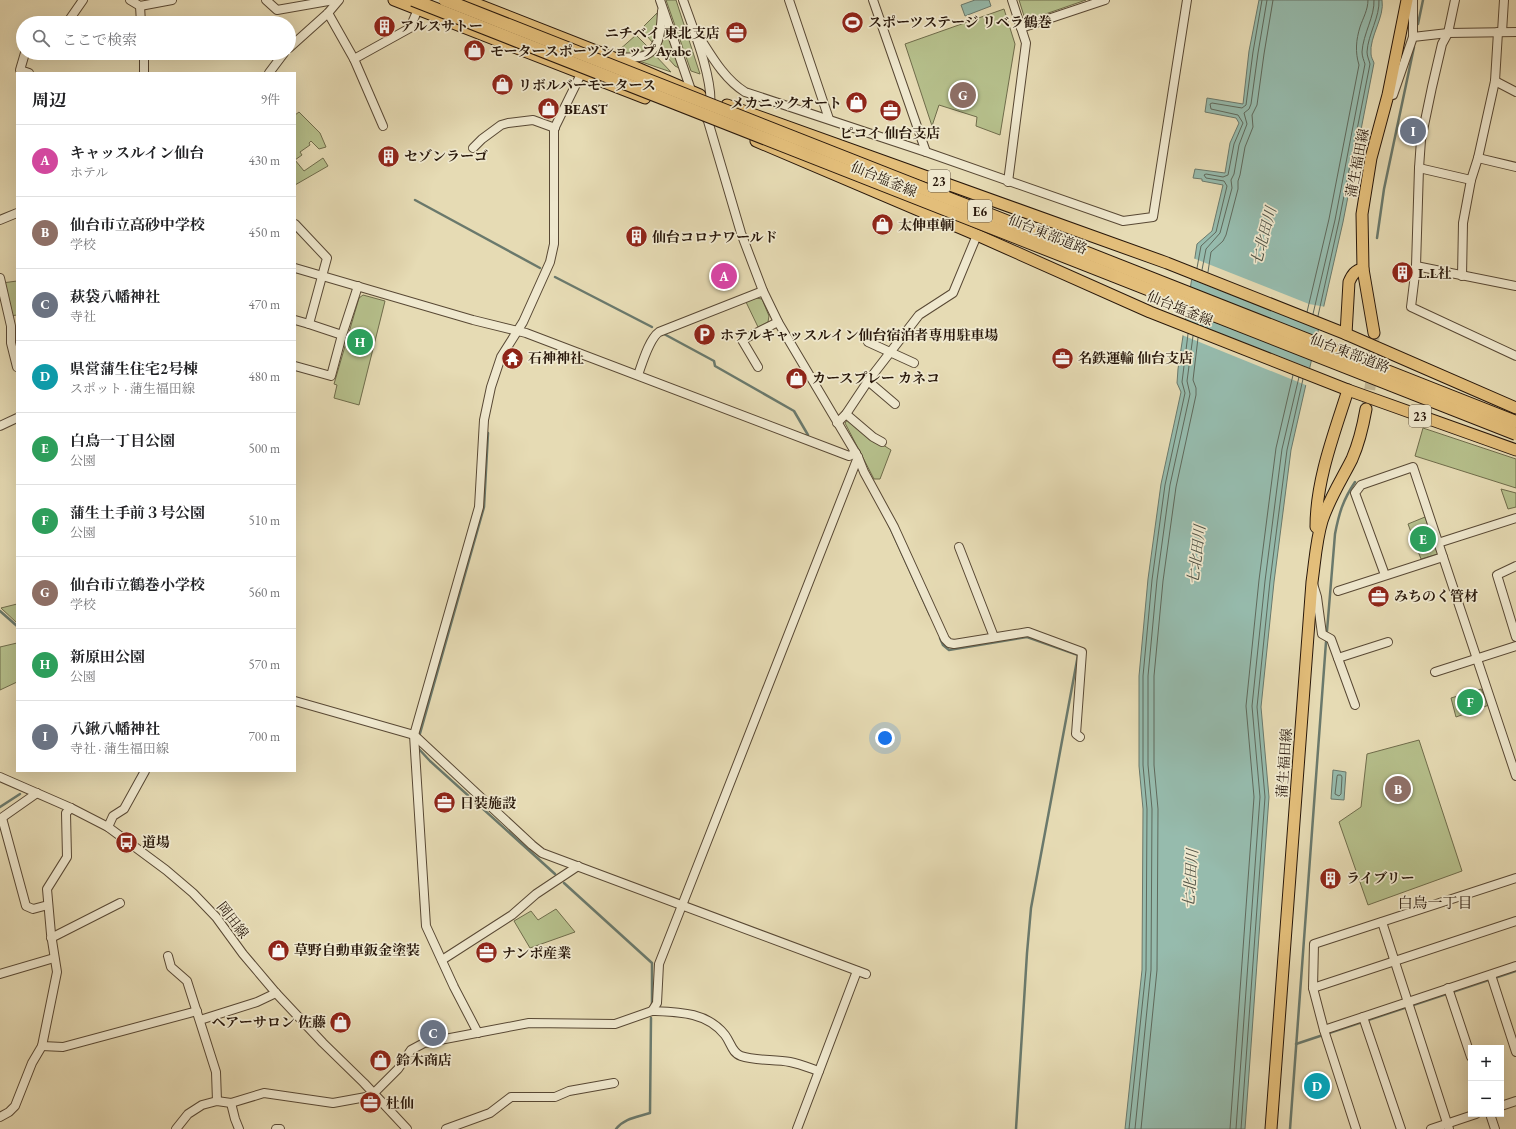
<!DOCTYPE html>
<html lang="ja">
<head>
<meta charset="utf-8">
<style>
  :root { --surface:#fff; --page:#f2f2f2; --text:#202124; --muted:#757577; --line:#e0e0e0; --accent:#8f2418 }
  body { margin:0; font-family:"EB Garamond","Noto Serif JP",serif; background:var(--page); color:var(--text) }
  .controls { position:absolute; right:12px; bottom:12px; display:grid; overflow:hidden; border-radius:0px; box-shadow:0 4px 16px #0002 }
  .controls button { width:36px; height:36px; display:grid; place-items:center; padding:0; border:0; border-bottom:1px solid var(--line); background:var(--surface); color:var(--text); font:20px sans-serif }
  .you { position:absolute; left:885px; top:738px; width:14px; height:14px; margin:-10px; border:3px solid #fff; border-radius:50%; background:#1a73e8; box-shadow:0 0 0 6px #1a73e833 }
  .badge { display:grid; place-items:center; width:26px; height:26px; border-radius:50%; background:var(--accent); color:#fff; font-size:13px; font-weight:700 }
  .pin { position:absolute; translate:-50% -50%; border:2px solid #fff; box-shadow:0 1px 4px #0006 }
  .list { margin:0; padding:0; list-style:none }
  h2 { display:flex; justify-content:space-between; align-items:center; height:52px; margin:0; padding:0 16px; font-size:17px }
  h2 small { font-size:13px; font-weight:400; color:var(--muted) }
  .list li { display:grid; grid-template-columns:26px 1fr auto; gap:12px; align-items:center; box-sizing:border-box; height:72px; padding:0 16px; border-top:1px solid var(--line) }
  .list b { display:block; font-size:15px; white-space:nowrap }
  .list p { margin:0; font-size:13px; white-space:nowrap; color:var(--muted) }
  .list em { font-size:13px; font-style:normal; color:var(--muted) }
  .icon { flex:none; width:22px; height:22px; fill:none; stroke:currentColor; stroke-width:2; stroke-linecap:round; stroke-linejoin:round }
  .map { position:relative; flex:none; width:1516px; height:1129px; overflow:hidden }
  .search { position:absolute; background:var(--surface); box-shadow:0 4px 16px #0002; left:16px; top:16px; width:280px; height:44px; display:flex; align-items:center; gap:10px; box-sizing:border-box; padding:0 14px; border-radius:22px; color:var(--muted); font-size:15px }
  .panel { position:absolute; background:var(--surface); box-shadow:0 4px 16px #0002; left:16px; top:72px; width:280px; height:700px; border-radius:0px }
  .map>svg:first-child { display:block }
</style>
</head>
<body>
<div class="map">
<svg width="1516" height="1129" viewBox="0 0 1516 1129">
  <rect width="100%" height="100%" fill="#e6dbb4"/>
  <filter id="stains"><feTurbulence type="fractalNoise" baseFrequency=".005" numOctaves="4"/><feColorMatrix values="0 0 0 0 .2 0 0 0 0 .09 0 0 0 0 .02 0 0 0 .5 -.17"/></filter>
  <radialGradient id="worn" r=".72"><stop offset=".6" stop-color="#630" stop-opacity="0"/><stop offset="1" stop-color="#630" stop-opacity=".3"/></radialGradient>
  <g fill="#b6c08c" stroke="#6f6c4b">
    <polygon points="666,0 676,0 700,74 691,71"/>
    <polygon points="1019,0 1086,0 1031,19 1024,16"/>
    <polygon points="1004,9 1015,44 1000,135 976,126 977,117 939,105 932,126 905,44"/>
    <polygon points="657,13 659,28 653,43 641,29"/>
    <polygon points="666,28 679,68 675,66 659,48 663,40"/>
    <path d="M636,35l12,12c-9,8 -19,8 -30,4z"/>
    <polygon points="653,53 671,72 639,61"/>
    <polygon points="299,112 320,133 326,147 319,149 311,141 309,143 310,145 300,152 302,155 295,160 304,171 323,158 328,166 295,185 295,115"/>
    <polygon points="17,281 17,315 10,316 2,283"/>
    <polygon points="363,295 385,301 359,405 334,398 337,385 334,384 359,298"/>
    <polygon points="756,298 762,299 769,316 768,322 758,327 746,302"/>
    <polygon points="849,418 872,438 891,450 880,479 874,479 845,423"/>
    <polygon points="1423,428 1516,459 1516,488 1415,456"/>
    <polygon points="1501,489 1516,493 1516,507 1508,509"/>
    <polygon points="1425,517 1438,554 1421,559 1408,524"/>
    <polygon points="17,604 17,623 1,608"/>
    <polygon points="17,643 17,682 0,690 0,647"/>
    <polygon points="1481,689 1489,705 1456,717 1451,698"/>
    <polygon points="1419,740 1462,871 1368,905 1339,822 1361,807 1367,754"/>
    <polygon points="556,909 575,932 530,948 514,921 531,911 538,920"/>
  </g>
  <g fill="#96bbad" stroke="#6a796c">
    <polygon points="975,0 989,0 991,6 965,16 961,5"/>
    <path d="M1259,0h123c3,17 -13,37 -11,54 0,3 2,6 3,9l-31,159 -52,228 -17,132 -13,125 8,90 -24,332h-120l17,-159 1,-161 -4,-43v-90l9,-97 13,-95 20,-92 -4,-9 1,-14 19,-125 15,-13 11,-46 -21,-4v-2l-9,-1 2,-9 30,4 5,-30 9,-20 -3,-5 -31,-6 2,-14 36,6 6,-53z"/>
    <polygon points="1333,770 1346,772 1344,800 1331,799"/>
  </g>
  <g fill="#e6dbb4">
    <polygon points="1193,258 1309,304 1326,307 1321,330 1190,279"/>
    <polygon points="1184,319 1312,369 1308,386 1182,335"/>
  </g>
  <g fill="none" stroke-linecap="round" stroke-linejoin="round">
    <g stroke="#5f695c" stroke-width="1">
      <polyline points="1197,268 1201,246 1216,232 1227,186 1224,181 1206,178 1204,175 1206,174 1223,177 1228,175 1234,144 1243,123 1238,115 1211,109 1210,104 1212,103 1242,108 1246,105 1253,52 1262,0"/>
      <polyline points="1202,270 1206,249 1220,233 1232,188 1231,180 1234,174 1239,145 1247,124 1244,113 1249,109 1251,104 1258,53 1267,0"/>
      <polyline points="1208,272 1211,252 1223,241 1226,235 1238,189 1238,181 1240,175 1245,147 1253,127 1252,115 1257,105 1264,54 1273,0"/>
      <path d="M1307,312l22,-93 30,-154c-4,-13 -3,-25 1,-38 3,-9 8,-17 8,-27"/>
      <path d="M1313,314l22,-94 30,-156c-1,-3 -3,-8 -3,-12 1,-18 13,-36 12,-52"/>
      <path d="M1318,316l21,-95 31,-157c-1,-4 -3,-8 -3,-12 1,-18 13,-35 12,-52"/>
      <polygon points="1338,775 1341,775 1342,777 1341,794 1339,796 1335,794 1337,777"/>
      <polyline points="1129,1129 1146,970 1147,809 1143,765 1143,676 1152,580 1165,485 1185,393 1182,382 1188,334"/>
      <polyline points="1135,1129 1151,970 1152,809 1148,765 1148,676 1157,580 1170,485 1190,394 1187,381 1193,336"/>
      <polyline points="1141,1129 1157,970 1158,809 1154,765 1154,676 1163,581 1176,487 1196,395 1196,388 1193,380 1198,338"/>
      <polyline points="1230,1129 1254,797 1246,706 1259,580 1276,448 1293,375"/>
      <polyline points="1236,1129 1260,797 1252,706 1265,581 1282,449 1299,377"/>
      <polyline points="1241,1129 1265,797 1257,707 1270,581 1287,450 1303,379"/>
    </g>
    <g stroke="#6a796c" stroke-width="2.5">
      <polyline points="1418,24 1423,0"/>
      <polyline points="415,200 540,268"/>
      <polyline points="1377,238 1384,189 1414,47"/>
      <polyline points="555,277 652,327"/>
      <polyline points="664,334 714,361 715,366 794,411 808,435"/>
      <polyline points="889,525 930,615"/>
      <polyline points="0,611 17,626"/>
      <path d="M1327,631l8,-97c4,-21 8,-34 20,-52"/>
      <polyline points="940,638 943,645 949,650 1027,637 1078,655 1031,908 1027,953 1016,1129"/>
      <polyline points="419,737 484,507 488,433"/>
      <polyline points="418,748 430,761 555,874"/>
      <polyline points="0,807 20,794"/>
      <polyline points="564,883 652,963 652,1005"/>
      <polyline points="1296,1044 1516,971"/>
      <path d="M616,1129c8,-11 22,-12 34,-16l1,-95"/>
      <polyline points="1290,1129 1326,642"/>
    </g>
    <polyline stroke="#c0b492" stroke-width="11" stroke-dasharray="11 5.5" stroke-linecap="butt" points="1367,406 1373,369 1374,333"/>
    <defs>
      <g id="minor">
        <polyline points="130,0 140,6 172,0"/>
        <polyline points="266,0 277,10 334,0"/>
        <polyline points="660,0 692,93"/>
        <path d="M683,0c10,28 31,81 27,108"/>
        <polyline points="789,0 829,119"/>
        <polyline points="873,0 926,152"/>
        <polyline points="140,6 141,23"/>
        <polyline points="328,13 354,59 383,126"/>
        <polyline points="67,23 83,0"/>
        <path d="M692,26c16,23 29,51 53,66l181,60 197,69 30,-4 34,-217"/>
        <polyline points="1021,28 1105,0"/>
        <polyline points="1502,32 1504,0"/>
        <polyline points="1413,37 1413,0"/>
        <polyline points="289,48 328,13 339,0"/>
        <polyline points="25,53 20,70 29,73"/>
        <polyline points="144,53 144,73"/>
        <path d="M617,58c7,-1 15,0 22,-1 22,-3 22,-29 23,-46"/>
        <polyline points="354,59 410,28 418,9"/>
        <polyline points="269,73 284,53"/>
        <polyline points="1495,81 1516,92"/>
        <polyline points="1388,95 1393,95 1413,37 1448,33 1516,32"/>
        <polyline points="704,114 708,121 741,233 763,291 778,322 858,457 864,472 894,527 945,639 949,643 954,644 1028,632 1082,652 1076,734 1080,737"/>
        <polyline points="473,148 482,139 501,125 508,123 533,120 555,128"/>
        <polyline points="1478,158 1516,167"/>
        <polyline points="1419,168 1471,180"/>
        <polyline points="1008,182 1026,43 1012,0"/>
        <polyline points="0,220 17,213"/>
        <polyline points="295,224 327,258 309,324 342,335"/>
        <polyline points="1416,266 1419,168 1421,140 1432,87 1442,44 1448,33 1455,0"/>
        <polyline points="295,268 473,320 526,333 849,456 856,453"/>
        <polyline points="1462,276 1463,223 1471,180 1478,158 1495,81 1498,32"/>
        <polyline points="0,278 11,326 11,343 17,367"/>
        <polyline points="1516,286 1416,266 1411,307 1516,356"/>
        <polyline points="295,320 309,324"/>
        <polyline points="868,342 914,363"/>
        <polyline points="295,366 331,376 342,335 358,286"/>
        <polyline points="758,367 742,340 778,322"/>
        <path d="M638,375c4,-11 11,-36 21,-43l104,-41"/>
        <polyline points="868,381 895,404"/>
        <polyline points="846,414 873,437 882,442"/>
        <polyline points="837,423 846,414 868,381 919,315 953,293 977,235"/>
        <polyline points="0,426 17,418"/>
        <polyline points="1438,543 1516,518"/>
        <polyline points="959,547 994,637"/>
        <polyline points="1516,566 1497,575 1516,637"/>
        <polyline points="1385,575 1355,493 1361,485 1413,467 1516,776"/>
        <polyline points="1313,584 1317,597 1322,634 1331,639 1355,705"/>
        <polyline points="1338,591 1443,557"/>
        <polyline points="1338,658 1388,642"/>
        <polyline points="1435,672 1516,646"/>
        <polyline points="295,701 414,735 532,845 542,853 866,974"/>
        <polyline points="0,777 71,808 108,827 166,870 193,893 216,917 243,954 276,993 323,1043 364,1083 407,1129"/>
        <polyline points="2,818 26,906 33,909 48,905"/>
        <polyline points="0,819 37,793"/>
        <polyline points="108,827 113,816 124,809 145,771"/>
        <polyline points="1382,922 1449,1129"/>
        <polyline points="51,938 120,903"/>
        <polyline points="168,956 171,967 187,981 216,1072 217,1101"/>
        <polyline points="442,960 512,915 536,894 578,866"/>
        <polyline points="0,974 54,958"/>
        <polyline points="1491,975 1516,1052"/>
        <polyline points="1313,988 1516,921"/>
        <polyline points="1448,988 1471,1057"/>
        <path d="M652,1011c27,1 55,1 73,24 6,8 7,18 16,21 14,5 34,3 49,6 10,2 20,6 29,9"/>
        <polyline points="1363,1017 1401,1129"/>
        <polyline points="200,1020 257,1002 276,993"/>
        <polyline points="1324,1030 1516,966"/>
        <polyline points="478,1033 454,987 426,926 414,735 479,507 484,420 491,387 501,357 523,322 550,262 554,244 554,129 581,74"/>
        <polyline points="42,1046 63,1047 197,1011"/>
        <polyline points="231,1103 235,1119 239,1129"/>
        <polyline points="1501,1106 1516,1101"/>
        <polyline points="1490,1114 1495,1129"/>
        <polyline points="0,1117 9,1112 15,1106 32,1063 42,1046 57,972 51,934 47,889 67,857 66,813 71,808"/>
        <polyline points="176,1129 188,1114 202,1105 217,1101 231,1103 264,1093 333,1103 366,1097 374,1093 398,1069 411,1050 424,1043 529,1023 615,1024 652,1011 657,1003 659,964 858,457"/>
        <polyline points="276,1129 280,1129"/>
        <polyline points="446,1129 490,1113 511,1097 555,1097 569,1091 614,1083"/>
        <polyline points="797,1129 857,971"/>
        <polyline points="1356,1129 1324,1030 1313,988 1314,944 1516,878"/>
        <polyline points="1431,1129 1476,1114"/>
      </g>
      <g id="major">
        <polyline points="394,0 645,98"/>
        <polyline points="466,0 614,58 700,95"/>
        <polyline points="727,105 1167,263 1346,334 1516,408"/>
        <polyline points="756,141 977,235 1150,312 1348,390 1516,450"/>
        <polyline points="1374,333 1363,269 1362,214 1371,158 1388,95 1407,0"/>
        <path d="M1346,334l3,-52c3,-7 6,-12 14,-13"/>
        <path d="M1316,527c0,-47 18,-93 32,-137"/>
        <path d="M1271,1129l41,-547c3,-21 4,-41 10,-61 7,-22 20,-42 30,-62 7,-16 11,-33 14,-50"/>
      </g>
    </defs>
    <use href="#minor" stroke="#584834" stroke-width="10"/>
    <use href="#major" stroke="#28170a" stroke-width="13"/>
    <use href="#minor" stroke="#efe8ce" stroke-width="8"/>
    <use href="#major" stroke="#e3be7a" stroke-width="11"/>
    <defs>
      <g id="highway-bridge">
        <polyline points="413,0 1516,434"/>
        <polyline points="445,0 1516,422"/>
      </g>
    </defs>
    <use href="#highway-bridge" stroke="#28170a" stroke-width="14" stroke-linecap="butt"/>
    <use href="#highway-bridge" stroke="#e3be7a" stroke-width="12"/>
  </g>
  <defs>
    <symbol id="stadium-disc" viewBox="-11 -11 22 22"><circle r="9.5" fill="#8f2418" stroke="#efe8ce"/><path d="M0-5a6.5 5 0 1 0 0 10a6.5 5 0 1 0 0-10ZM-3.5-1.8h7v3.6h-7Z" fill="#fff"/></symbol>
    <symbol id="building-disc" viewBox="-11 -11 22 22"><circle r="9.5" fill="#8f2418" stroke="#efe8ce"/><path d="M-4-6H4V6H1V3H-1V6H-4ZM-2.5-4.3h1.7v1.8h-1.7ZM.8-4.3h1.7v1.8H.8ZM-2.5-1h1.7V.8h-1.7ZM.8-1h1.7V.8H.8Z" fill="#fff"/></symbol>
    <symbol id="office-disc" viewBox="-11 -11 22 22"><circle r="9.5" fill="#8f2418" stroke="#efe8ce"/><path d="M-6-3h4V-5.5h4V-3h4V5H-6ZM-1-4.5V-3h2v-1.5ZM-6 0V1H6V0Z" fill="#fff"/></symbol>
    <symbol id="shop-disc" viewBox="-11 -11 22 22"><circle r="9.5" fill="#8f2418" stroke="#efe8ce"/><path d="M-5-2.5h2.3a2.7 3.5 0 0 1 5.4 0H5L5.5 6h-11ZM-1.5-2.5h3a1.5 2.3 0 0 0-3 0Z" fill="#fff"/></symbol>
    <symbol id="parking-disc" viewBox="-11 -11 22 22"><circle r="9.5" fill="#8f2418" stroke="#efe8ce"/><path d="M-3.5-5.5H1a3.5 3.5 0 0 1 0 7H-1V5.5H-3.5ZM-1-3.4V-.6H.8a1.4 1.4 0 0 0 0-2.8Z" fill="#fff"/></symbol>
    <symbol id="temple-disc" viewBox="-11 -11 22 22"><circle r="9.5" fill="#8f2418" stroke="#efe8ce"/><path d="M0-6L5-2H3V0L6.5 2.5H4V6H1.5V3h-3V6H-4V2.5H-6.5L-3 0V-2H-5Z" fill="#fff"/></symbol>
    <symbol id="bus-disc" viewBox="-11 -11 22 22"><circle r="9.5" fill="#8f2418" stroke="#efe8ce"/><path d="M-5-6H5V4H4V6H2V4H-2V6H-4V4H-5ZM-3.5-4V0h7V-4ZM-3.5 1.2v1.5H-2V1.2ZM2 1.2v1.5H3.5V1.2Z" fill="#fff"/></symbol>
  </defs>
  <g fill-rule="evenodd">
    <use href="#stadium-disc" x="840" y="10" width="25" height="25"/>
    <use href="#building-disc" x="372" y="14" width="25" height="25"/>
    <use href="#office-disc" x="724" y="20" width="25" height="25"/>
    <use href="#shop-disc" x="462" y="38" width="25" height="25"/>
    <use href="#shop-disc" x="490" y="72" width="25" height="25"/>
    <use href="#shop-disc" x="844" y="90" width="25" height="25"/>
    <use href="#shop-disc" x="536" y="96" width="25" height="25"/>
    <use href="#office-disc" x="878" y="98" width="25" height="25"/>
    <use href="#building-disc" x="376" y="144" width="25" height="25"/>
    <use href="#shop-disc" x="870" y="212" width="25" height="25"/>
    <use href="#building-disc" x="624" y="224" width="25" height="25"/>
    <use href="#building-disc" x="1390" y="260" width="25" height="25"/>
    <use href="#parking-disc" x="692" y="322" width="25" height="25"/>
    <use href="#temple-disc" x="500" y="346" width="25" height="25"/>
    <use href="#office-disc" x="1050" y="346" width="25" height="25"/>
    <use href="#shop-disc" x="784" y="366" width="25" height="25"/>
    <use href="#office-disc" x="1366" y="584" width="25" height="25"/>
    <use href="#office-disc" x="432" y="790" width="25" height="25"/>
    <use href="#bus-disc" x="114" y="830" width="25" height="25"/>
    <use href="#building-disc" x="1318" y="866" width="25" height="25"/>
    <use href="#shop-disc" x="266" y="938" width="25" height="25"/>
    <use href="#office-disc" x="474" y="940" width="25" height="25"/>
    <use href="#shop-disc" x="328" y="1010" width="25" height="25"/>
    <use href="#shop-disc" x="368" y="1048" width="25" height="25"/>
    <use href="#office-disc" x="358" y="1090" width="25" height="25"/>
  </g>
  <g text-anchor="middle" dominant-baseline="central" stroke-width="3.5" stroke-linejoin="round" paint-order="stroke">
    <g fill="#efe8ce" stroke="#645645" stroke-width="1">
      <rect x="928" y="170" width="22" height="22" rx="3"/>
      <rect x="968" y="200" width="24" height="22" rx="3"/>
      <rect x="1409" y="405" width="22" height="22" rx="3"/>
    </g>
    <g font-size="13" font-weight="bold" fill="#28170a">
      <text x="939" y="181">23</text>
      <text x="980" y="211">E6</text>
      <text x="1420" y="416">23</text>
    </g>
    <g font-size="14" font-weight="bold" fill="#28170a" stroke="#efe8ce" text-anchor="start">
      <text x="868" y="22">スポーツステージ リベラ鶴巻</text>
      <text x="400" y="26">アルスサトー</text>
      <text x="720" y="33" text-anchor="end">ニチベイ 東北支店</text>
      <text x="490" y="51">モータースポーツショップAyabe</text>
      <text x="518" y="85">リボルバーモータース</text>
      <text x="842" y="103" text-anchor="end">メカニックオート</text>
      <text x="564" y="109">BEAST</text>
      <text x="890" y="133" text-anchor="middle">ピコイ 仙台支店</text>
      <text x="404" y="156">セゾンラーゴ</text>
      <text x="898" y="225">太伸車輌</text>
      <text x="652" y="237">仙台コロナワールド</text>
      <text x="1418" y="273">L.L社</text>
      <text x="720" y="335">ホテルキャッスルイン仙台宿泊者専用駐車場</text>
      <text x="528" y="358">石神神社</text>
      <text x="1078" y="358">名鉄運輸 仙台支店</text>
      <text x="812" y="378">カースプレー カネコ</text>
      <text x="1394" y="596">みちのく管材</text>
      <text x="460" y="803">日装施設</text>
      <text x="142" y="842">道場</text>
      <text x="1346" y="878">ライブリー</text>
      <text x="294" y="950">草野自動車鈑金塗装</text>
      <text x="502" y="953">ナンポ産業</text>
      <text x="326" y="1022" text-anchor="end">ヘアーサロン 佐藤</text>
      <text x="396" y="1060">鈴木商店</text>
      <text x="386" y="1103">杜仙</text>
    </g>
    <g font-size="14" fill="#28170a" stroke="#efe8ce">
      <text transform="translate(1357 163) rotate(-79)">蒲生福田線</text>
      <text transform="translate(884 179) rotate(23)">仙台塩釜線</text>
      <text transform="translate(1048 234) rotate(22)">仙台東部道路</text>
      <text transform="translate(1180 308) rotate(22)">仙台塩釜線</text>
      <text transform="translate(1350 353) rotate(21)">仙台東部道路</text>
      <text transform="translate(1284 763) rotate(-86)">蒲生福田線</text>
      <text transform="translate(233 920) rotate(52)">岡田線</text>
    </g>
    <g font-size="15" font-style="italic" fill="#4e5043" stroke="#efe8ce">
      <text transform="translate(1263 236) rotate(-75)">七北田川</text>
      <text transform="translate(1196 555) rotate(-83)">七北田川</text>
      <text transform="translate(1190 879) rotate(-86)">七北田川</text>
    </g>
    <g font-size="15" fill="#28170a" stroke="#efe8ce">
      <text x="1435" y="902">白鳥一丁目</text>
    </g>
  </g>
  <rect width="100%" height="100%" filter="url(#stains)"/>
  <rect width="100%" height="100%" fill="url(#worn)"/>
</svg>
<div class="controls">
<button>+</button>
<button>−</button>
</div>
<div class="you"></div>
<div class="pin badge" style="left:724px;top:276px;background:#d1479c">A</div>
<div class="pin badge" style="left:1398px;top:789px;background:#8d6e63">B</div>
<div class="pin badge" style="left:433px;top:1033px;background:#6b7280">C</div>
<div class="pin badge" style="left:1317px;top:1086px;background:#0f9aa8">D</div>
<div class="pin badge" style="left:1423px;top:539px;background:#2e9e5b">E</div>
<div class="pin badge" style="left:1470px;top:702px;background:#2e9e5b">F</div>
<div class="pin badge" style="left:963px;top:95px;background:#8d6e63">G</div>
<div class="pin badge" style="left:360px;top:342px;background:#2e9e5b">H</div>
<div class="pin badge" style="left:1413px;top:131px;background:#6b7280">I</div>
<div class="search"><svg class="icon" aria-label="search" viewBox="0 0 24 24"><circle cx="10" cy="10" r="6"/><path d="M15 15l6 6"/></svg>ここで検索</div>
<section class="panel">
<h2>周辺<small>9件</small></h2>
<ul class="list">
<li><span class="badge" style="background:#d1479c">A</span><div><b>キャッスルイン仙台</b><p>ホテル</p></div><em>430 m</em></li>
<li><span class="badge" style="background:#8d6e63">B</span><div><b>仙台市立高砂中学校</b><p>学校</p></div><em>450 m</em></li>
<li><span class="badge" style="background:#6b7280">C</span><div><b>萩袋八幡神社</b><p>寺社</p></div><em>470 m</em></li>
<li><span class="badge" style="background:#0f9aa8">D</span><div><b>県営蒲生住宅2号棟</b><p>スポット · 蒲生福田線</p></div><em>480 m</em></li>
<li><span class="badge" style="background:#2e9e5b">E</span><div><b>白鳥一丁目公園</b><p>公園</p></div><em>500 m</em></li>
<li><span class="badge" style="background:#2e9e5b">F</span><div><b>蒲生土手前３号公園</b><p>公園</p></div><em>510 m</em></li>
<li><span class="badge" style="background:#8d6e63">G</span><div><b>仙台市立鶴巻小学校</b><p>学校</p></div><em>560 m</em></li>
<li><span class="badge" style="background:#2e9e5b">H</span><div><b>新原田公園</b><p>公園</p></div><em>570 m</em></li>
<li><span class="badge" style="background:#6b7280">I</span><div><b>八鍬八幡神社</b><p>寺社 · 蒲生福田線</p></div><em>700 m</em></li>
</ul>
</section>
</div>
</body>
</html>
